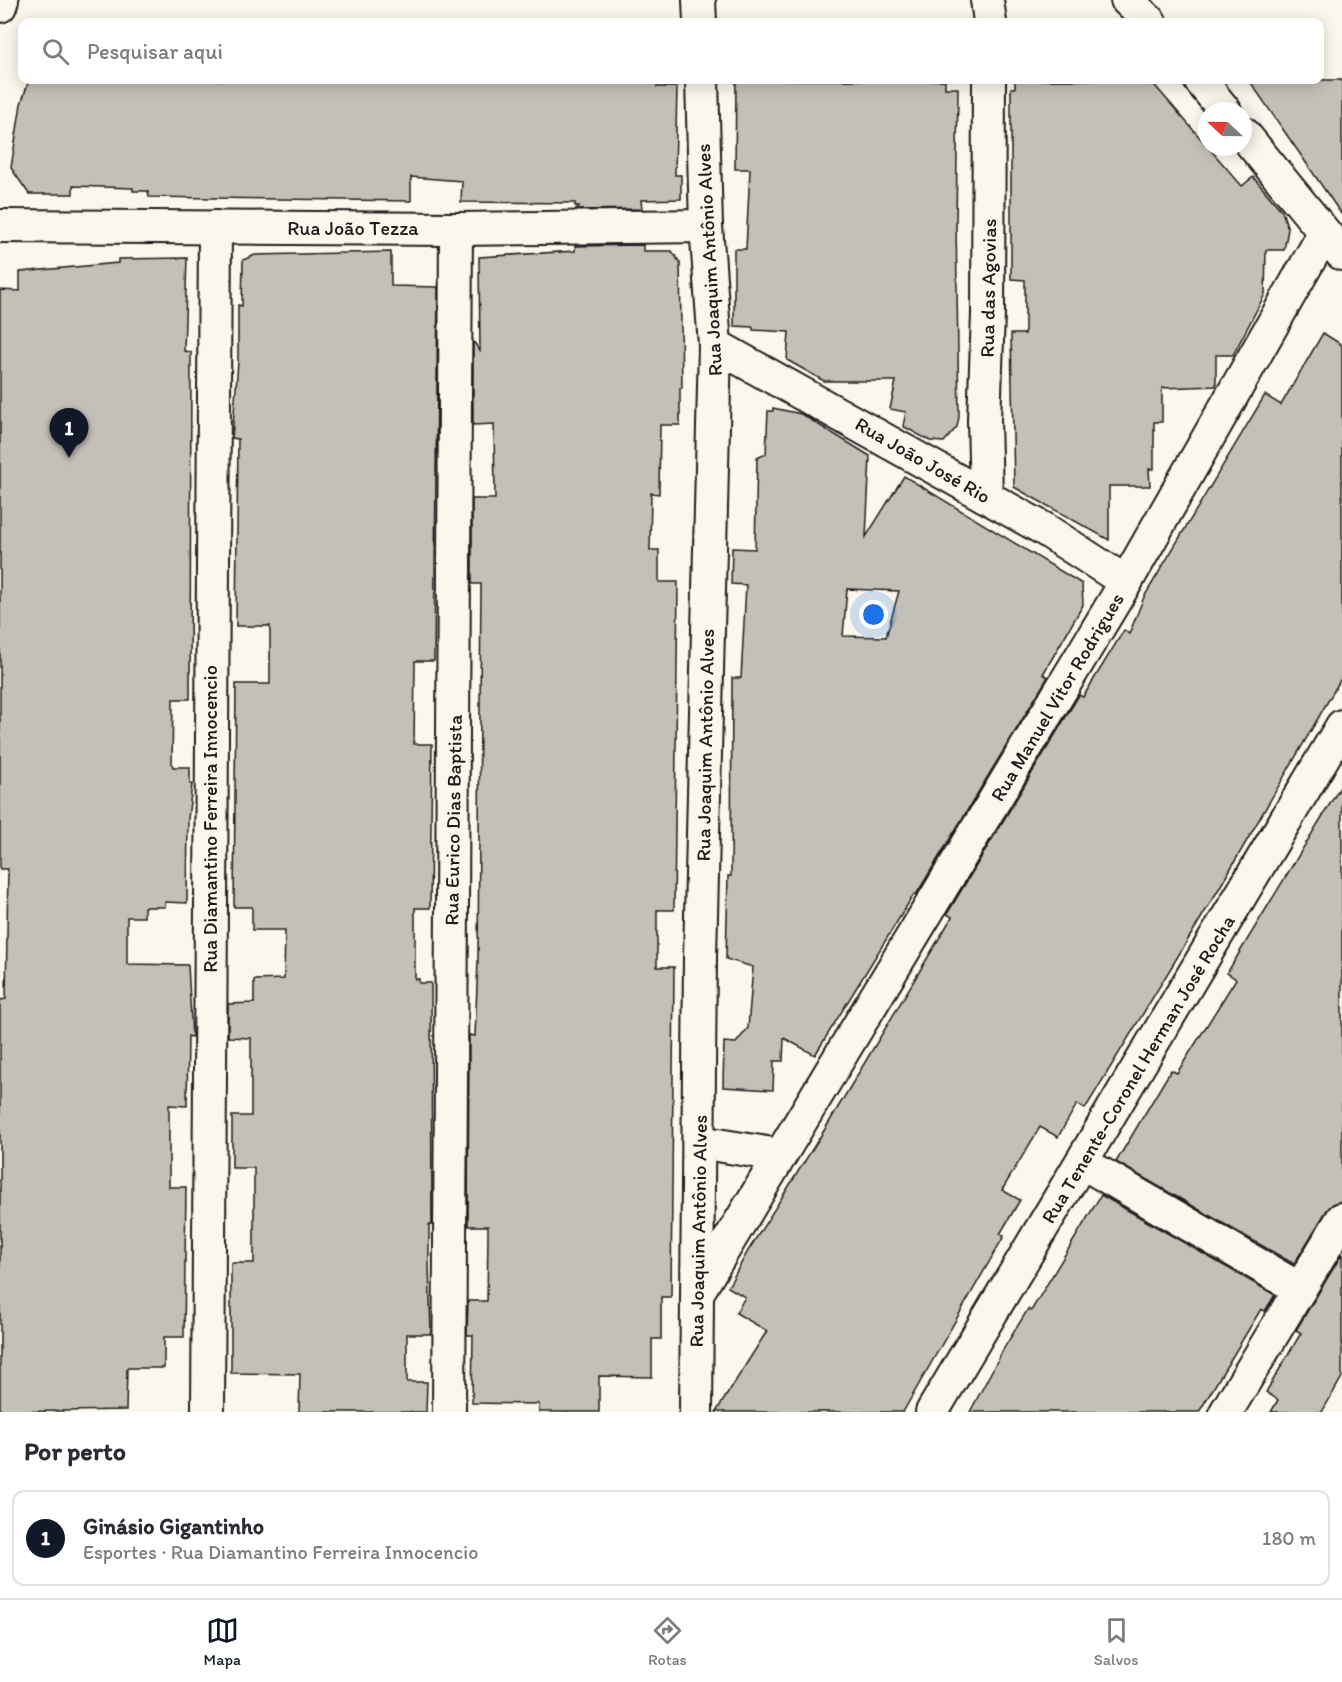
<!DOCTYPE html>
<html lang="pt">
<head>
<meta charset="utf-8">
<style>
  :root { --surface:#fff; --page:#f7f7f7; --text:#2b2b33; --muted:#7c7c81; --line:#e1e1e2; --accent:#111827 }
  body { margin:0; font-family:Itim,sans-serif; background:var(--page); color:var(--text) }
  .compass { position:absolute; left:1198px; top:102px; width:54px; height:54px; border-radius:50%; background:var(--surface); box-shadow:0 3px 15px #0003; rotate:292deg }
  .you { position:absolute; left:874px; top:615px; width:21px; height:21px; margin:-15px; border:4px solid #fff; border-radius:50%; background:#1a73e8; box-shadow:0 0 0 9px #1a73e833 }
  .badge { display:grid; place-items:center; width:39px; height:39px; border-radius:50%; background:var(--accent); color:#fff; font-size:20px; font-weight:700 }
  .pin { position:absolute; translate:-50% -50px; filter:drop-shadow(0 2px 3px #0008) }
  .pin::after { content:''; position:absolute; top:32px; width:21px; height:18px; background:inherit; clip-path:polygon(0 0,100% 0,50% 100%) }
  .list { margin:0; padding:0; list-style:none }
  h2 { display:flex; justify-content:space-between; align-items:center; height:78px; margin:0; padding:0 24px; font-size:26px }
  h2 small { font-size:20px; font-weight:400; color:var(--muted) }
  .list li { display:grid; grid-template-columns:39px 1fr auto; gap:18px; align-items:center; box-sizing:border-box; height:96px; margin:0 12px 12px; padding:0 12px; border:2px solid var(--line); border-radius:12px }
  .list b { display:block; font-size:22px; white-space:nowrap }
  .list p { margin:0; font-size:20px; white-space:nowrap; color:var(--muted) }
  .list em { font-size:20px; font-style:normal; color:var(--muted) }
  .icon { flex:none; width:33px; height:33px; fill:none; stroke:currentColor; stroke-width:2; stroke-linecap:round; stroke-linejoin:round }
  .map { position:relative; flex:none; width:1342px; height:1412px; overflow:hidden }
  .search { position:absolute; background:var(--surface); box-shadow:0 3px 15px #0003; left:18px; right:18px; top:18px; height:66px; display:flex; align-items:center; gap:15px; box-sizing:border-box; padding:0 21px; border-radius:12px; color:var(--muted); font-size:22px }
  .sheet { height:186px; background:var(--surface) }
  nav { display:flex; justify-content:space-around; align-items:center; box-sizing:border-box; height:84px; border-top:2px solid var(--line); background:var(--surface); font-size:16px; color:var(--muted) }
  nav a { display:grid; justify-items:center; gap:3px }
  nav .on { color:var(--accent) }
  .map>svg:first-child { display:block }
</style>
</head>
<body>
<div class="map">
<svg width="1342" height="1412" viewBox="0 0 1342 1412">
  <rect width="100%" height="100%" fill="#fbf7ec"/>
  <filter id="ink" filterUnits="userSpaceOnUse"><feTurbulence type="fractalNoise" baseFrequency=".0167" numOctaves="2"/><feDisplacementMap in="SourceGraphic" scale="12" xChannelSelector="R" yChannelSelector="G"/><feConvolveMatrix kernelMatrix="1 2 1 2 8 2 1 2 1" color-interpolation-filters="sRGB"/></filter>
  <g filter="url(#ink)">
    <g fill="#c3c0b8" stroke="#1c1c1c" stroke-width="1.5" fill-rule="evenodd">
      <polygon points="29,80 658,80 657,87 677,87 675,175 681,175 681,199 641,200 642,209 575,210 579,206 575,206 575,203 461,202 462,181 411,177 411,201 149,197 148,191 133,191 133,188 73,186 73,194 29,194 11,168 21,104"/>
      <polygon points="756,80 945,80 945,88 958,88 956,224 959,417 957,427 944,442 930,441 903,426 906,412 890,409 896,381 824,381 787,360 789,332 753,330 753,327 734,326 734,249 746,249 750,169 735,169 736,81"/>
      <polygon points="1015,80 1150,80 1242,186 1253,177 1282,211 1288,229 1284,250 1266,250 1265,294 1233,355 1216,355 1216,386 1162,388 1162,422 1154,422 1154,469 1149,469 1150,486 1109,486 1109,540 1014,487 1011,334 1025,334 1025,280 1011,279 1011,88 1015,88"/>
      <polygon points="1249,80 1342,80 1342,215 1320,183"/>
      <polygon points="643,245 643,251 672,251 680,263 682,388 680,388 680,425 660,425 659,494 651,493 650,550 659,550 659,582 678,582 674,910 657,910 657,967 674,967 671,1297 661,1297 661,1339 652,1339 652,1377 599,1376 599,1412 539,1412 539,1404 472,1403 473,1335 467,1335 468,1301 487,1301 488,1237 488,1226 468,1226 469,1035 475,1036 478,960 481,584 472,584 472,499 495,499 494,424 473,425 473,341 480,351 479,257 575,251 575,246"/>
      <polygon points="391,252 391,286 438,287 434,661 415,661 414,744 432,744 430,908 415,908 415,979 419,979 419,983 431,983 432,1225 429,1225 429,1263 431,1334 407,1334 407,1382 427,1382 426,1412 299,1412 300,1374 231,1373 231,1263 254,1263 254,1168 232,1168 232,1116 251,1116 251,1038 228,1037 228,1004 254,1003 254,980 284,979 285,930 252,930 252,907 234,907 236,684 270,684 270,626 236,626 238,439 232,438 238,362 238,305 242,306 243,260 255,255"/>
      <polygon points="187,258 184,351 191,352 190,699 173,699 172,764 173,767 190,767 190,784 192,784 188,819 187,903 165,902 165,907 144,907 144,917 127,917 127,964 188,965 192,1037 188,1036 187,1106 169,1105 169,1187 186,1187 184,1337 164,1337 164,1368 127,1368 126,1410 0,1412 0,1000 6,999 8,869 0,869 0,290 20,291 20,272 118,263 118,259"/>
      <polygon points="1323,333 1342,345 1342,677 1217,892 1085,1109 1077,1104 1058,1137 1040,1127 1002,1190 1020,1200 1000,1234 1004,1236 903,1412 716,1412 767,1331 736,1313 745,1297 728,1287 748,1251 825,1129 952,917 947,914 1079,695 1083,697 1124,630 1129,634 1144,597 1265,395 1281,405"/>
      <path d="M773,408l28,6 69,42 -4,81 38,-61 178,108 1,21 -40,69 5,3 -132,218 -2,-1 -99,161 -31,-17 -1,23h-9l-1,29 -50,-3 1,-45 12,1 12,-15 5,-61 -27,-8 2,-83h3l1,-198h9l5,-93 -15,-1 1,-36 23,1 2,-91 9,-4 2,-43h5zM847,589l52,2 -13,46 -43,-1z"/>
      <polygon points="1342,784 1342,1201 1333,1204 1327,1210 1294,1264 1116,1162 1171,1070 1177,1073 1236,979 1227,973"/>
      <polygon points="1101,1195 1275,1295 1265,1311 1261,1309 1199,1412 970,1412 1004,1348 1028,1309 1031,1311"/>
      <polygon points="1342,1254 1342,1377 1322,1412 1271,1412 1278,1400 1266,1392 1301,1333 1296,1330"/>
    </g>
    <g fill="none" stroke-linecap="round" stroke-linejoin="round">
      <defs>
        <g id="minor">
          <polyline points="699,0 700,22"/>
          <polyline points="987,0 990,22"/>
          <polyline points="1127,0 1150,22"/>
          <polyline points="0,6 2,0"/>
          <polyline points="1200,80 1225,111"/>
          <polyline points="1243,133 1342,254"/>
          <polyline points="0,226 456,229 706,226"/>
          <polyline points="715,345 1044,529 1126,582"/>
          <polyline points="986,496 984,420 988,314 989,80"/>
          <polyline points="699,1142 779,1155"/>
          <polyline points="1083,1163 1300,1289"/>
          <polyline points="698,1292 1126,582 1324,234"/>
          <polyline points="208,1412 215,227"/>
          <polyline points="449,1412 456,229"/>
          <polyline points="696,1412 700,957 715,345 706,226 702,80"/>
          <polyline points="932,1412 1342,726"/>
          <polyline points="1226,1412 1342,1219"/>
        </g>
      </defs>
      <use href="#minor" stroke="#1c1c1c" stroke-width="36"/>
      <use href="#minor" stroke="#fbf7ec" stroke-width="32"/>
    </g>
  </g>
  <g text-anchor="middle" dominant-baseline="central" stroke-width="5" stroke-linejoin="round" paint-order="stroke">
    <g font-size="20" fill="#1c1c1c" stroke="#fbf7ec">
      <text x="353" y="228">Rua João Tezza</text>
      <text transform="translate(709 260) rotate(-93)">Rua Joaquim Antônio Alves</text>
      <text transform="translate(988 288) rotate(-89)">Rua das Agovias</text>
      <text transform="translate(923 460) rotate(30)">Rua João José Rio</text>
      <text transform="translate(1057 697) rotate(-59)">Rua Manuel Vitor Rodrigues</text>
      <text transform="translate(705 745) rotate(-89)">Rua Joaquim Antônio Alves</text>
      <text transform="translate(210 819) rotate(-90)">Rua Diamantino Ferreira Innocencio</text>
      <text transform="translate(453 820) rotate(-89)">Rua Eurico Dias Baptista</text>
      <text transform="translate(1138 1069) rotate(-59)">Rua Tenente-Coronel Herman José Rocha</text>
      <text transform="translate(698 1231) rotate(-89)">Rua Joaquim Antônio Alves</text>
    </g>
  </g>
</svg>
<svg class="compass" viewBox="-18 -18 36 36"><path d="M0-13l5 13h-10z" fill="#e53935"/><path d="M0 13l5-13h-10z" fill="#7c7c81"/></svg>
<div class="you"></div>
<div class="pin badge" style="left:69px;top:458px">1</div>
<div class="search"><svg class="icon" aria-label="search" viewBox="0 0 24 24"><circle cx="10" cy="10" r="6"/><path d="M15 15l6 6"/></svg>Pesquisar aqui</div>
</div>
<section class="sheet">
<h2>Por perto<small></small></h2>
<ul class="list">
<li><span class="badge">1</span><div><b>Ginásio Gigantinho</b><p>Esportes · Rua Diamantino Ferreira Innocencio</p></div><em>180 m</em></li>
</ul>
</section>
<nav>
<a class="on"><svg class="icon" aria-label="map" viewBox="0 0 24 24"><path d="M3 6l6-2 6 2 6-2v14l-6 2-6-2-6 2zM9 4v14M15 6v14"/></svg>Mapa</a>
<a><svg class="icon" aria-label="directions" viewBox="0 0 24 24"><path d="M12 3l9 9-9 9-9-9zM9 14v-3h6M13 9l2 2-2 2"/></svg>Rotas</a>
<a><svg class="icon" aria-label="saved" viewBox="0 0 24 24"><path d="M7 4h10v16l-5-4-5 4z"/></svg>Salvos</a>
</nav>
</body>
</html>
